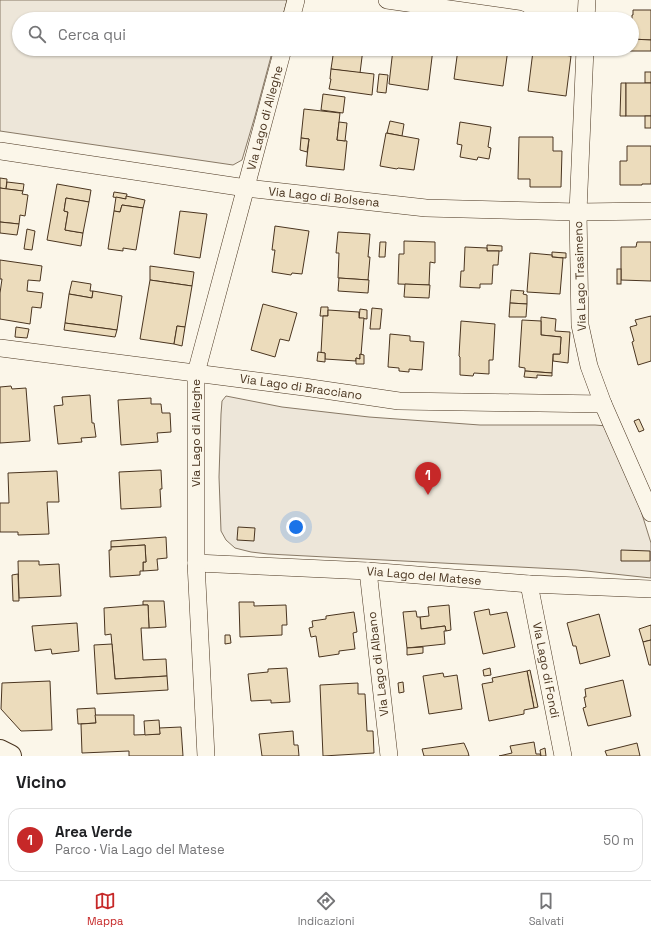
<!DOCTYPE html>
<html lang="it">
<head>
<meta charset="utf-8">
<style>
  :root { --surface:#fff; --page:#f6f6f6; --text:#202124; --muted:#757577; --line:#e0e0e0; --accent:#c62828 }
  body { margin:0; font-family:"Space Grotesk",sans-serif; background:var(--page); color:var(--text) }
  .you { position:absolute; left:296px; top:527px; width:14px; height:14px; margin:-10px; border:3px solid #fff; border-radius:50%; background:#1a73e8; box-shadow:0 0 0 6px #1a73e833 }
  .badge { display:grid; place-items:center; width:26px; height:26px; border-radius:50%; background:var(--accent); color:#fff; font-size:13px; font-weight:700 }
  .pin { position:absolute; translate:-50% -33px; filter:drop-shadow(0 1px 2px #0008) }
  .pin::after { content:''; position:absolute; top:21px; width:14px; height:12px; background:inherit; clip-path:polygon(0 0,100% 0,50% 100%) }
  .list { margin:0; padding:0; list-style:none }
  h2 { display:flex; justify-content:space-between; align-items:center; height:52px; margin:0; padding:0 16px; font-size:17px }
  h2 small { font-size:13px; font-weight:400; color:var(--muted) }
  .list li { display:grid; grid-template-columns:26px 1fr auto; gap:12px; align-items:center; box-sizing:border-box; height:64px; margin:0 8px 8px; padding:0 8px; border:1px solid var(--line); border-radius:12px }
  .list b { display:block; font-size:15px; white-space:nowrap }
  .list p { margin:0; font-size:13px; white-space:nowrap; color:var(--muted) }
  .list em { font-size:13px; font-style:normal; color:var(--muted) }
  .icon { flex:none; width:22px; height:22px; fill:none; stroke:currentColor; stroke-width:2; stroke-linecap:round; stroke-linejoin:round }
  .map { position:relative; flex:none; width:651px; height:756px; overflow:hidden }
  .search { position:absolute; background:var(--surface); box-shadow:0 1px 3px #0004; left:12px; right:12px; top:12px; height:44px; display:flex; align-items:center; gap:10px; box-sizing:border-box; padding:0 14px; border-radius:22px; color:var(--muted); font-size:15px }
  .sheet { height:124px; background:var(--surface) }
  nav { display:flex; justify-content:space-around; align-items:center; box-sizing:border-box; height:56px; border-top:1px solid var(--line); background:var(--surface); font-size:11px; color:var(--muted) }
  nav a { display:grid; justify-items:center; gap:2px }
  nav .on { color:var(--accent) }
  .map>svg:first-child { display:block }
</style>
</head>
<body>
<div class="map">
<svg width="651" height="756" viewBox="0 0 651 756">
  <rect width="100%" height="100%" fill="#fbf6e9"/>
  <g fill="#ede6d9" stroke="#887966">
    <polygon points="0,0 287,0 282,19 19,19 19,49 273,49 255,116 242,160 233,165 0,131"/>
    <polygon points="226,396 282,407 369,417 480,425 595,425 607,426 627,466 651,543 651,578 577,570 268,554 251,552 235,548 226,540 221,531 219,477 221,414 222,401"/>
  </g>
  <g fill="#ecdcbc" stroke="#4a3520">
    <polygon points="633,10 651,10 651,40 632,39 632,15 633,15"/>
    <polygon points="632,39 651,40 651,51 628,51 628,49 632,49"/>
    <polygon points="334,49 363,49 360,73 331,69"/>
    <polygon points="393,49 433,49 428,90 389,84"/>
    <polygon points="458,49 508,49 503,86 454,79"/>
    <polygon points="533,51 571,56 566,96 528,91"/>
    <polygon points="331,69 374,74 372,95 329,89 331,79 330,79"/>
    <rect x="645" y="72" width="6" height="11"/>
    <polygon points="379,74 388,75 386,93 377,92"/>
    <polygon points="621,83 626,83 626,116 620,116"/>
    <rect x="626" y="83" width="25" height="33"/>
    <polygon points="323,94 345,97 343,113 321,110"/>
    <polygon points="304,109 340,113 337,140 347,141 344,170 306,166 309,139 301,138"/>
    <rect x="645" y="116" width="6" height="12"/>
    <polygon points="390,121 404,124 402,136 387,133"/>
    <polygon points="339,122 347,123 345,141 337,140"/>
    <polygon points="460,122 491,127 488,147 491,148 489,159 478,157 477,160 460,157 462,145 457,144"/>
    <polygon points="386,133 419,139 414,170 398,168 397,169 380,166"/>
    <polygon points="519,137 553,137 553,151 562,151 561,187 530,187 530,179 518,179"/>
    <polygon points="301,138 309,139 307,152 300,150"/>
    <polygon points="627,146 651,146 651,184 642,184 642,185 620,185 620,161 627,161"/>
    <polygon points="0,178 7,179 6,189 0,188"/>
    <polygon points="7,182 24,184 23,191 6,189"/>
    <polygon points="57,184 91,190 89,202 66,198 64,211 68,212 65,230 83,233 81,246 47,240"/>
    <polygon points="0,188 23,191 22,194 28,195 25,216 20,215 19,224 0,222"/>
    <polygon points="114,192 127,194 126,199 113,197"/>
    <polygon points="126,196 145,200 143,208 122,205 120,212 114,211 116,197 126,199"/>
    <polygon points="66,198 89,202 83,233 65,230 68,212 64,211"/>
    <polygon points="122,205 143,208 136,250 123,248 123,251 108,249 114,211 120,212"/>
    <polygon points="180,211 207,214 200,258 174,254"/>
    <polygon points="0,222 19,224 17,235 0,233"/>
    <polygon points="275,226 309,231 302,274 292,273 291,275 272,272 275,250 272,250"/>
    <polygon points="27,229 35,231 32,250 24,249"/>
    <polygon points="338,232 370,234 368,257 370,257 368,280 338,278 339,253 336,253"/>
    <polygon points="404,241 435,242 435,263 430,262 429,285 398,284 399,254 404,254"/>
    <polygon points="380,242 386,242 385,257 379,257"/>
    <polygon points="637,242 651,242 651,281 621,280 621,247 636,247"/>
    <polygon points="487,245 502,246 502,251 487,251"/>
    <polygon points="465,247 487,248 487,251 499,251 498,265 493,265 492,284 480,284 480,288 460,287 461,271 464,271"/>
    <polygon points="552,252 566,253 566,258 552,257"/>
    <polygon points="530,253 552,255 552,257 563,258 560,294 527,292"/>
    <polygon points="0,260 42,266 40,281 28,280 27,291 43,293 41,308 32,307 30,324 0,319 0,293 2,279 0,279"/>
    <polygon points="150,266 194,272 192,286 150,280"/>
    <rect x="617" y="269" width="4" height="15"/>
    <polygon points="339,278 369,280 368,293 338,291"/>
    <polygon points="150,280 192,286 185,327 177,326 174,344 140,339"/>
    <polygon points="72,281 91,284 90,291 93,291 92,298 69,294"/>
    <polygon points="405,284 430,285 429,298 404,297"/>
    <polygon points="511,290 524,291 523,294 527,295 527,304 510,303"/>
    <polygon points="93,291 122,296 117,330 65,323 69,294 92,298"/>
    <polygon points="510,303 527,304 526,317 509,317"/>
    <polygon points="263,304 297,313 289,341 280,339 275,357 251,350"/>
    <polygon points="321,307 328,307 328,316 320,316"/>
    <polygon points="372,308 382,309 380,329 370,329"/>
    <polygon points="360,309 367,310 367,319 359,318"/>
    <polygon points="328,310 359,312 359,318 364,318 361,355 360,354 360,359 356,358 356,361 325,359 325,353 321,353 323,316 328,316"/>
    <polygon points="651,316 651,361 638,365 632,342 634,341 630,327 637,325 635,320"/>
    <polygon points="541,317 556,319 555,331 570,332 568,363 553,361 553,354 560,354 561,337 541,335"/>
    <polygon points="522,320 541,321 541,335 561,337 560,354 553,354 552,373 525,371 525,368 519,367"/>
    <polygon points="461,321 495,324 493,360 489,360 489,374 474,373 473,376 460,375 460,357 459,356"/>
    <polygon points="65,323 117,330 115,337 64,330"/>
    <polygon points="177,326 185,327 182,346 174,344"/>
    <polygon points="16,327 29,329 27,338 15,337"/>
    <polygon points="390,334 410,336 410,341 424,342 422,370 409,369 409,372 399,371 399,368 388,367"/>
    <polygon points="318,352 325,353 325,362 317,361"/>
    <polygon points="360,354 364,355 364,364 356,364 356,358 360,359"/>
    <polygon points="525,371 552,373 552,376 537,375 537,378 524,377"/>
    <polygon points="11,386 12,389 26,388 30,441 0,443 0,387"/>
    <polygon points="90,395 92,423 94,423 96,437 81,438 82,442 58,444 54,406 63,405 62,397"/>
    <polygon points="151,398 151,404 161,404 162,413 170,413 171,432 157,433 158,442 121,445 118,400"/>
    <polygon points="639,419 644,430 639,432 634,421"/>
    <polygon points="161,470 162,489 160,489 161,507 121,509 119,472"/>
    <polygon points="57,471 59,502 47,502 49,534 18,535 18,532 0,532 0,503 9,503 8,473"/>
    <polygon points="238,527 255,528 254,541 237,540"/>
    <polygon points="166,537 167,558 157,559 158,570 143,571 143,562 146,562 145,545 111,547 111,541"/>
    <polygon points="145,545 146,562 143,562 143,571 140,571 140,575 110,577 109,550 111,550 111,547"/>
    <polygon points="621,550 650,551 650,561 621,561"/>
    <polygon points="18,561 39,561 39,565 59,564 61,596 19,598"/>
    <polygon points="18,574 19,601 13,601 12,575"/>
    <polygon points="143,601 164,601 166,627 149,628 148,605 143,605"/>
    <polygon points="239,602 254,602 254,606 286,605 287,625 282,625 282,635 240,637"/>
    <polygon points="143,605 148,605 149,628 141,628 143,660 166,659 167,676 115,679 111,634 105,635 104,608"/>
    <polygon points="449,605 451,630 446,631 445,626 421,629 420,617 429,616 428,607"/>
    <polygon points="489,609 490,615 507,612 515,647 483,654 474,612"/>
    <polygon points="416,611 417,617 420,617 421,629 445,626 446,631 444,631 445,644 407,648 403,612"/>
    <polygon points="354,612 357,632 353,633 355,649 339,651 339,654 319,657 316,636 311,637 309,628 313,627 312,621 326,619 326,616"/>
    <polygon points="599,614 610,656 580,664 576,646 573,646 567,623"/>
    <polygon points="77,623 79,651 52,654 51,649 35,651 32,626"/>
    <polygon points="651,625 651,640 643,642 639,629"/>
    <polygon points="225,635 230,635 231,643 225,644"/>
    <polygon points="651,640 651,665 649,665 643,642"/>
    <polygon points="112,644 115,679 167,676 168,690 97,694 94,645"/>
    <polygon points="423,647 423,653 407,655 407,648"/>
    <polygon points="287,668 290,702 271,703 271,700 251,701 248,674 268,672 268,669"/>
    <polygon points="490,668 491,675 484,676 483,670"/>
    <polygon points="530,670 538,707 534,708 527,671"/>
    <polygon points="527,671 534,708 524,710 524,714 489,721 482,684 493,682 492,678"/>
    <polygon points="443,673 444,677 457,675 462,709 429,714 423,676"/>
    <polygon points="623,680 631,716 588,726 583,708 586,707 584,697 586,697 585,689"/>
    <polygon points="50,681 52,730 21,731 1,709 2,683"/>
    <polygon points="403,682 404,692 399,693 398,683"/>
    <polygon points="358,683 358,694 365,694 367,731 373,731 374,753 323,756 320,685"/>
    <polygon points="95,708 96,723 78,724 77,709"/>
    <polygon points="95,715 134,715 134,735 160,734 159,728 181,727 183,756 129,756 129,751 82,753 81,724 96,723"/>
    <polygon points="159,720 160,734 145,735 144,721"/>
    <polygon points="293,731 294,745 298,745 299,756 262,756 259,734"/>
    <polygon points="534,742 536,754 540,754 541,756 499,756 512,753 510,746"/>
    <polygon points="464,743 468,752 469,756 424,756 422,749"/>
    <polygon points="637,743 640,756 607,756 605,751"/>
    <polygon points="545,748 546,756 541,756 540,750"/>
  </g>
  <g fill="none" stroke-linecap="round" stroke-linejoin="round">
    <defs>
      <g id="street">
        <polyline points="387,0 519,19"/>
        <polyline points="291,19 296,0"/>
        <polyline points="586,19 587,0"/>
        <polyline points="585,49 578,212 580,325 589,366 603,404 651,513"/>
        <polyline points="0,151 246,188 426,208 578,212 651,211"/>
        <polyline points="0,348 304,387 399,401 603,404"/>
        <polyline points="196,563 368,571 529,584 651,589"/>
        <polyline points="368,571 389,756"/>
        <polyline points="529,584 563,756"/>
        <polyline points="206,756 196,563 196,373 283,49"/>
      </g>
      <polyline id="secondary" points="0,751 10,756"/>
    </defs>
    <use href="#street" stroke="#4a3520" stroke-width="18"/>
    <use href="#secondary" stroke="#4a3520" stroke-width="24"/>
    <use href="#street" stroke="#fbf6e9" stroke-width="17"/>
    <use href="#secondary" stroke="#fbf6e9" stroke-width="22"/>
  </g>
  <g text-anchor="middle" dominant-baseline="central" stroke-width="3" stroke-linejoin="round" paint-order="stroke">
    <g font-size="12" fill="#4a3520" stroke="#fbf6e9">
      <text transform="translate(265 118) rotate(-75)">Via Lago di Alleghe</text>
      <text transform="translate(324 197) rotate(6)">Via Lago di Bolsena</text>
      <text transform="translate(580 276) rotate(-92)">Via Lago Trasimeno</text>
      <text transform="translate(301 387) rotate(8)">Via Lago di Bracciano</text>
      <text transform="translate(196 433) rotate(-90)">Via Lago di Alleghe</text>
      <text transform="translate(424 576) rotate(5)">Via Lago del Matese</text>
      <text transform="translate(378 664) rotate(-97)">Via Lago di Albano</text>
      <text transform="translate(546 670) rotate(79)">Via Lago di Fondi</text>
    </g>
  </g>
</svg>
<div class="you"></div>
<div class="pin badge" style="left:428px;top:495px">1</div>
<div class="search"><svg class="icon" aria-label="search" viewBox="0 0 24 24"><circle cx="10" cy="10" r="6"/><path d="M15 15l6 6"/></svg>Cerca qui</div>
</div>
<section class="sheet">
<h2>Vicino<small></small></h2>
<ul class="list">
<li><span class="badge">1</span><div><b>Area Verde</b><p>Parco · Via Lago del Matese</p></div><em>50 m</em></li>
</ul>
</section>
<nav>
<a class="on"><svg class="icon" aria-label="map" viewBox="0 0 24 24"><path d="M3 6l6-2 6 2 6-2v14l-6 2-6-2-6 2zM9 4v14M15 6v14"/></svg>Mappa</a>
<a><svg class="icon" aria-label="directions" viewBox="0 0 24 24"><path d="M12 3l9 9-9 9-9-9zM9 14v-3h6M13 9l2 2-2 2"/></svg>Indicazioni</a>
<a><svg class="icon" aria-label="saved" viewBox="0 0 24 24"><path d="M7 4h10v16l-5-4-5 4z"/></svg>Salvati</a>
</nav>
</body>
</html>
